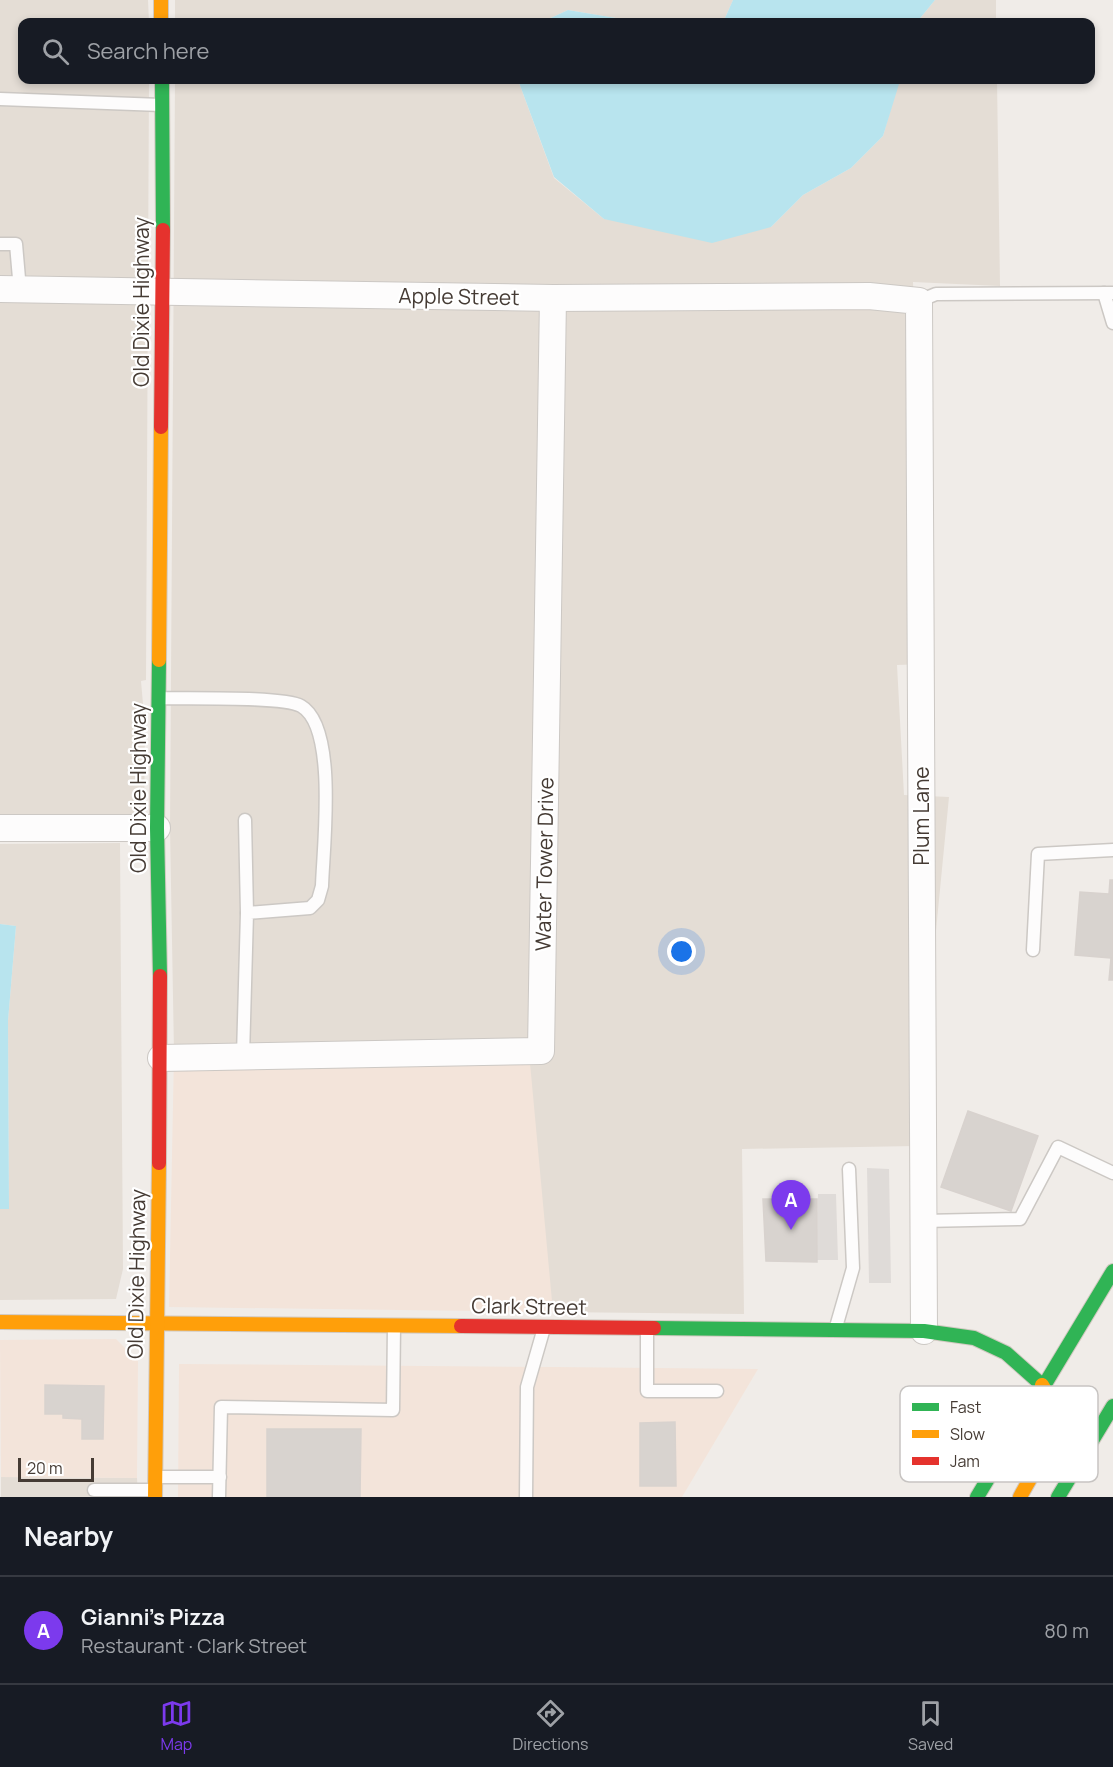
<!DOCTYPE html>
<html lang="en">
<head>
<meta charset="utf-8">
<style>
  :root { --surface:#171b24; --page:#242831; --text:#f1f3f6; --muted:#9ea1a6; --line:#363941; --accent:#7c3aed }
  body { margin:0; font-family:Manrope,sans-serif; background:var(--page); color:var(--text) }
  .scale { position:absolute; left:18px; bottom:15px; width:76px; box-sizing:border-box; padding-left:6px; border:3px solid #453b34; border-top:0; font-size:16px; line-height:21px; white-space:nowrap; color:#453b34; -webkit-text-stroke:4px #fff; paint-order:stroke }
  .you { position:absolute; left:682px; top:952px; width:21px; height:21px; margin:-15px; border:4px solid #fff; border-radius:50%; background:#1a73e8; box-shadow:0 0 0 9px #1a73e833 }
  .badge { display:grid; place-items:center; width:39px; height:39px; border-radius:50%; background:var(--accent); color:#fff; font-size:20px; font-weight:700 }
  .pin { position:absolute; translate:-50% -50px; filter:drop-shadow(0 2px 3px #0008) }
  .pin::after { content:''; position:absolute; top:32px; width:21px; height:18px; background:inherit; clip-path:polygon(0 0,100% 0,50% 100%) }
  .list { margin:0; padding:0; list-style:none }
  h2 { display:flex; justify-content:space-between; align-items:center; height:78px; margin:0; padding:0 24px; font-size:26px }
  h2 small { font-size:20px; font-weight:400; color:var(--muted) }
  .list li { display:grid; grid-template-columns:39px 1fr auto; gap:18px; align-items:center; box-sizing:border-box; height:108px; padding:0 24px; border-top:2px solid var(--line) }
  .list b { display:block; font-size:22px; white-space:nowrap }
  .list p { margin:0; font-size:20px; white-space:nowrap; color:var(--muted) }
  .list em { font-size:20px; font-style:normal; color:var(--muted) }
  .icon { flex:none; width:33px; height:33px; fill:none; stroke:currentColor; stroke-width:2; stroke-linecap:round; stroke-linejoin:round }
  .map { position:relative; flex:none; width:1113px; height:1497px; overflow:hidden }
  .search { position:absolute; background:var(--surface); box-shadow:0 3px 9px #0003; left:18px; right:18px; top:18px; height:66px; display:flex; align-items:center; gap:15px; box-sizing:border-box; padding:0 21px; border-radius:12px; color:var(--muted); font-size:22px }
  .sheet { height:186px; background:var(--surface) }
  nav { display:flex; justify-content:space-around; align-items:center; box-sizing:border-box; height:84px; border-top:2px solid var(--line); background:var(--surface); font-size:16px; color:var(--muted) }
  nav a { display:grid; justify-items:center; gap:3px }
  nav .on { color:var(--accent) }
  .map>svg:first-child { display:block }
</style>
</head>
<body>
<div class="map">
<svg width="1113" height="1497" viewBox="0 0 1113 1497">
  <rect width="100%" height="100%" fill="#f0ece8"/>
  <g fill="#e4ddd5">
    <polygon points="0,0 148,0 149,22 22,22 22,80 149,80 146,680 141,681 145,727 144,827 0,825"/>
    <polygon points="175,0 733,0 725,18 622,19 568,10 542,22 175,22"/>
    <polygon points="935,0 996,0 996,22 917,22"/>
    <polygon points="175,80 518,80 554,178 604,219 771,227 803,195 851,168 883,136 899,80 997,80 1000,286 913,282 926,664 897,665 904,795 949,797 915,1146 742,1149 744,1314 553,1312 174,1053 170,828"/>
    <polygon points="120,843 123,1269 116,1299 0,1300 0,1209 9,1208 8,1021 16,926 0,924 0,844"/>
    <polygon points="1,1477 137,1478 138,1497 1,1497"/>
  </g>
  <g fill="#f3e4da">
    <polygon points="174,1053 530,1063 553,1312 169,1307"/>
    <polygon points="116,1339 138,1361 137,1478 1,1477 0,1340"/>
    <polygon points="179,1364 553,1367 758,1369 682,1497 178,1497"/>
  </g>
  <g fill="#dfdbd8">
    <polygon points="867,1168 889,1169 891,1283 869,1283"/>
    <polygon points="818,1194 836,1194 838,1260 817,1260"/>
  </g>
  <g fill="#b8e4ee">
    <polygon points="733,0 935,0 917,22 542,22 568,10 622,19 725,18"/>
    <polygon points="518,80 899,80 899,84 883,136 851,168 803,195 771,227 712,243 604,219 554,177"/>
    <polygon points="0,924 16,926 8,1021 9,1209 0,1209"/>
  </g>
  <g fill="#d8d3cf" stroke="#d8d2ce" stroke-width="1.5">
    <polygon points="1110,880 1113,880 1113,980 1109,980 1111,958 1075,955 1080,892 1109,894"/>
    <polygon points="968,1111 1038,1136 1011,1211 941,1187"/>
    <polygon points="763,1199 817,1199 817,1262 766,1261"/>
    <polygon points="45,1385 104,1386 103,1439 82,1439 82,1419 63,1418 63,1414 45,1414"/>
    <polygon points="675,1422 676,1486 640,1486 640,1423"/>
    <polygon points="267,1429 361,1429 360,1497 267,1497"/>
  </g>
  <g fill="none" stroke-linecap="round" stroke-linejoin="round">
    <defs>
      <g id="lane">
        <polyline points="0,99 161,105"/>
        <polyline points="0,244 16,244 20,290"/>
        <polyline points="1104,293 1113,323"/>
        <polyline points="919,301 936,294 1113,293"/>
        <path d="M160,698c26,1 123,-2 141,8 37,21 22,142 21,180l-4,14 -8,8 -63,5 -4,143"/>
        <polyline points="245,820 247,913"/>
        <polyline points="1033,950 1038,854 1113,850"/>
        <polyline points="923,1221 1020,1219 1058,1147 1113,1173"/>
        <polyline points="836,1327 853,1268 849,1169"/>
        <polyline points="647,1329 647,1391 717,1391"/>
        <polyline points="157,1477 220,1477"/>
        <polyline points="94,1490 153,1490"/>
        <polyline points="219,1497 221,1407 393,1410 394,1326"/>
        <polyline points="526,1497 527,1387 544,1328"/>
      </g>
      <g id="street">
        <polyline points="0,289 553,298 869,296 919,301 924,1331"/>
        <polyline points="0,828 157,828"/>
        <polyline points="161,1058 541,1051 553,298"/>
      </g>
      <g id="fast">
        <polyline points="162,80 163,230"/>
        <polyline points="159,660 157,828 160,976"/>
        <polyline points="654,1328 924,1331 974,1338 1006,1353 1042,1385"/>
        <polyline points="977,1497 1113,1271"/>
        <polyline points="1058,1497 1113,1406"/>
      </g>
      <g id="slow">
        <polyline points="161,0 161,22"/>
        <polyline points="159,660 161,427"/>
        <polyline points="0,1322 461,1326"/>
        <polyline points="155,1497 159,1163"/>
        <path d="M1020,1497c19,-36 49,-73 22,-112"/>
      </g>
      <g id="jam">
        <polyline points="161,427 163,230"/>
        <polyline points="159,1163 160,976"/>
        <polyline points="461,1326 654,1328"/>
      </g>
    </defs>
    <use href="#lane" stroke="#ccc8c4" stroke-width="15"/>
    <use href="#street" stroke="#ccc8c4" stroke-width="28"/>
    <use href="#fast" stroke="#d1c9c0" stroke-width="16"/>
    <use href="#slow" stroke="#d1c9c0" stroke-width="16"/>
    <use href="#jam" stroke="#d1c9c0" stroke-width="16"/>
    <use href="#lane" stroke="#fdfcfc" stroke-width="12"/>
    <use href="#street" stroke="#fdfcfc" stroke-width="26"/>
    <use href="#fast" stroke="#30b455" stroke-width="14"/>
    <use href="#slow" stroke="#ff9f0a" stroke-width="14"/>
    <use href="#jam" stroke="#e5322d" stroke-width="14"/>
  </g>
  <g text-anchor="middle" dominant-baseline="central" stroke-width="4.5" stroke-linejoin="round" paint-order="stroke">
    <g font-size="21" fill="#453b34" stroke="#fff">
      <text transform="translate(459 296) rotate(1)">Apple Street</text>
      <text transform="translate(141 302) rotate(-90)">Old Dixie Highway</text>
      <text transform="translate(138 788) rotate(-90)">Old Dixie Highway</text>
      <text transform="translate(921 816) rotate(-90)">Plum Lane</text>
      <text transform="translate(544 864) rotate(-89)">Water Tower Drive</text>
      <text transform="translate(136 1274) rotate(-89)">Old Dixie Highway</text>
      <text transform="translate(529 1306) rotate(1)">Clark Street</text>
    </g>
  </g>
  <rect x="900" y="1386" width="198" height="96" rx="9" fill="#fff" stroke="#c7c4c2" stroke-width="1.5"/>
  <rect x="912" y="1403" width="27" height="8" fill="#30b455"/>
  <rect x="912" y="1430" width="27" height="8" fill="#ff9f0a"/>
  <rect x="912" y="1457" width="27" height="8" fill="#e5322d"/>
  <g font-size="16" fill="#453b34">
    <text x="950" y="1413">Fast</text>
    <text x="950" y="1440">Slow</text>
    <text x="950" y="1467">Jam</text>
  </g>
</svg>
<div class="scale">20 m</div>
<div class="you"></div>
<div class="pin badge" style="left:791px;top:1230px">A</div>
<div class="search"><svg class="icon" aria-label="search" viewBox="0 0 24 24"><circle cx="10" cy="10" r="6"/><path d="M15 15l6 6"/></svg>Search here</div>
</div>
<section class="sheet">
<h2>Nearby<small></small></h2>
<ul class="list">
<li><span class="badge">A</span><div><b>Gianni's Pizza</b><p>Restaurant · Clark Street</p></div><em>80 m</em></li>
</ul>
</section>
<nav>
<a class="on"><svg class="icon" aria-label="map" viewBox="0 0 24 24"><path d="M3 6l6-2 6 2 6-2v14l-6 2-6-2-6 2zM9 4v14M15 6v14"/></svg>Map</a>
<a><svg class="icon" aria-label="directions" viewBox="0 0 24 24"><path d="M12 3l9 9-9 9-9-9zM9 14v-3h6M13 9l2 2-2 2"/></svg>Directions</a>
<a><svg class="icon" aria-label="saved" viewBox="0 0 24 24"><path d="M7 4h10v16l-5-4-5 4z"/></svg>Saved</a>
</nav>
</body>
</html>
